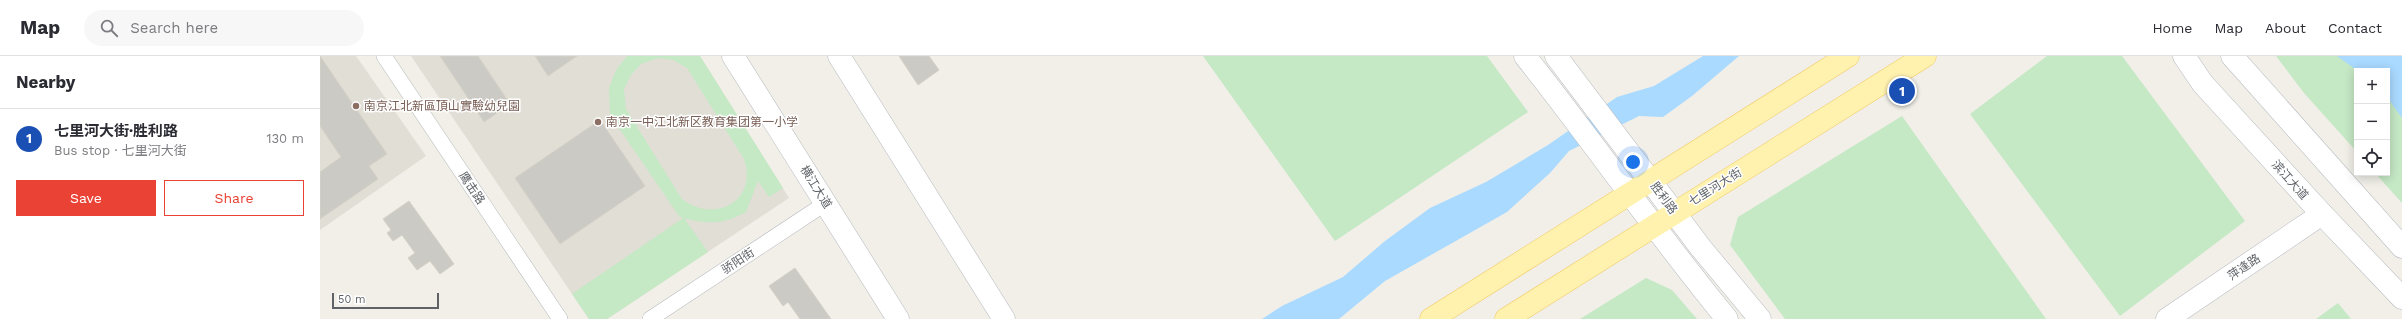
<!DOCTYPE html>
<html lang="en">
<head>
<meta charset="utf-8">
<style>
  :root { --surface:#fff; --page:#f7f7f7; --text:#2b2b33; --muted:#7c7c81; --line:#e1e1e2; --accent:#ea4335 }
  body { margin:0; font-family:"Work Sans","Noto Sans SC",sans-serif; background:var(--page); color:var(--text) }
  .controls { position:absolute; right:12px; top:12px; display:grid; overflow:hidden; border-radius:0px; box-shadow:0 2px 10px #0003 }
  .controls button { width:36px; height:36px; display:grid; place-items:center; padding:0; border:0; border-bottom:1px solid var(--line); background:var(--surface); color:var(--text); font:20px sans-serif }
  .scale { position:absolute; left:12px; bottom:10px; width:107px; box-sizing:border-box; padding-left:4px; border:2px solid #5f6368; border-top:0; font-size:11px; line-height:14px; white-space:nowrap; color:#5f6368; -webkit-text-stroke:3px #fff; paint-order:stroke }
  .you { position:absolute; left:1313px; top:106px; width:14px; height:14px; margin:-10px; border:3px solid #fff; border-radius:50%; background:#1a73e8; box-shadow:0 0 0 6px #1a73e833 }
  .badge { display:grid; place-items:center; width:26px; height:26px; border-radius:50%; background:var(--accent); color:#fff; font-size:13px; font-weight:700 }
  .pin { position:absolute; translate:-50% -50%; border:2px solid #fff; box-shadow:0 1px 4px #0006 }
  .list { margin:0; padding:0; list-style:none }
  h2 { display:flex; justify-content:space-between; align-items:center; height:52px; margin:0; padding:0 16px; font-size:17px }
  h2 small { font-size:13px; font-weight:400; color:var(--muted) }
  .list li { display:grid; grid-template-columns:26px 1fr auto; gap:12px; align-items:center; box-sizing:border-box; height:60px; padding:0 16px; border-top:1px solid var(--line) }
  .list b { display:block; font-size:15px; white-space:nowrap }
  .list p { margin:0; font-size:13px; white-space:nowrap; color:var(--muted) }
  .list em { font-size:13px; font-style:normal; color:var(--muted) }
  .actions { display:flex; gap:8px; padding:12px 16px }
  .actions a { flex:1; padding:9px 0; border:1px solid var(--accent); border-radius:0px; text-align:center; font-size:14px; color:var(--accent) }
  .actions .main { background:var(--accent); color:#fff }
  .icon { flex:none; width:22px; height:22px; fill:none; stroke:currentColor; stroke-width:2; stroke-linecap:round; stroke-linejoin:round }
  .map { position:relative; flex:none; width:2082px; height:263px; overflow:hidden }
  header { display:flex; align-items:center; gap:24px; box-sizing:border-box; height:56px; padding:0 20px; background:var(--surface); border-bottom:1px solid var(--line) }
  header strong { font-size:19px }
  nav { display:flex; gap:22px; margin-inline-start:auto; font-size:14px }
  .search { width:280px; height:36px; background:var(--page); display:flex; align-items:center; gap:10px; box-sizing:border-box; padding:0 14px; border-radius:22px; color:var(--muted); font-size:15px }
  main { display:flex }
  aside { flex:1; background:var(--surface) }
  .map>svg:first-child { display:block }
</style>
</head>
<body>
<header>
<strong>Map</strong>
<div class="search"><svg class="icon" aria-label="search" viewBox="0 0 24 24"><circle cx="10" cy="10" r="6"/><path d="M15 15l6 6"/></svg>Search here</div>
<nav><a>Home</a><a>Map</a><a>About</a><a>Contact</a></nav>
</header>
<main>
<aside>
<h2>Nearby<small></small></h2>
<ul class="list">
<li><span class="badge" style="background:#1a4fb4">1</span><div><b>七里河大街·胜利路</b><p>Bus stop · 七里河大街</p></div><em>130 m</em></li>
</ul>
<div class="actions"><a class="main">Save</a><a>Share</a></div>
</aside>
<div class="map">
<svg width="2082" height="263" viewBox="0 0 2082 263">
  <rect width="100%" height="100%" fill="#f1efe8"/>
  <g fill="#e1ded6">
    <polygon points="0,0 36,0 106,100 0,174"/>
    <polygon points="91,0 380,0 469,142 287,263 269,263"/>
  </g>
  <g fill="#c5e8c5" fill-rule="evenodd">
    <path d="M307,0h73l83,132 -14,9 -11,-16 -12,31c-21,12 -38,13 -62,6l24,34 -101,67h-18l-17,-25 111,-76 -4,-2 -69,-101 -1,-27 7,-18zM338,2l15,2 14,8 57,91c14,42 -29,65 -62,40l-56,-90 -2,-20 7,-14 10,-11z"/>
    <polygon points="883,0 1167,0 1208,56 1015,185"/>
    <polygon points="1727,0 1802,0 1925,165 1800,260 1650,58"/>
    <polygon points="1956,0 2082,0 2082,147 2055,117 2067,117 2067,15 2037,15 2037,96 1984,37"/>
    <polygon points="1582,60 1726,263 1465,263 1410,189 1418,161"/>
    <polygon points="1326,222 1352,234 1377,263 1260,263"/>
    <polygon points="2018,247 2031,263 1996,263"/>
  </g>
  <g fill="#aadaff">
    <polygon points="1383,0 1419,0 1372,40 1343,61 1319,60 1249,95 1230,117 1187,156 1065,225 1019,263 942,263 962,250 1023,221 1065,185 1110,152 1166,126 1228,89 1297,41 1334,30"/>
    <polygon points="2017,0 2082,0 2082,62 2067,41 2067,15 2038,15"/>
  </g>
  <g fill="#cccac5" stroke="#d6d1c6">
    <polygon points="0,0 67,98 49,110 58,123 0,163 0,116 21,101 0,70"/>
    <polygon points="120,0 158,0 190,48 164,66"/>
    <polygon points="215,0 257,0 228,20"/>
    <polygon points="579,0 609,0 619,14 598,29"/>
    <polygon points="280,64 325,130 240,188 195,122"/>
    <polygon points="89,145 134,208 120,218 110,205 97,214 88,202 95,197 82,179 73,185 67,177 71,174 63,163"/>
    <polygon points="475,212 511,263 480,263 468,246 463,250 449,230"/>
  </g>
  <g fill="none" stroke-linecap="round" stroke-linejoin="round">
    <defs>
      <g id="street">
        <polyline points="64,0 240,263"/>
        <polyline points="330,263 506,147"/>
      </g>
      <g id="secondary">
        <polyline points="413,0 578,263"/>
        <polyline points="519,0 684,263"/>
        <path d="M1205,0c69,87 132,178 202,263"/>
        <polyline points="1236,0 1381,192 1440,263"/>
        <polyline points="1864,0 1883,28 2002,158 2082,242"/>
        <polyline points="1912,0 2082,191"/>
        <polyline points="1847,263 2002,158"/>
      </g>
      <g id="primary">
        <polyline points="1111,263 1528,0"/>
        <polyline points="1186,263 1605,0"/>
      </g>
    </defs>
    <use href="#street" stroke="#b5b8bc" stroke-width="16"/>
    <use href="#secondary" stroke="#b6babf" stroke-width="23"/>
    <use href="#primary" stroke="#f2c960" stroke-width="23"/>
    <use href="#street" stroke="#fff" stroke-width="15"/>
    <use href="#secondary" stroke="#fff" stroke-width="22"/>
    <use href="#primary" stroke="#fff2af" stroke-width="22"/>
  </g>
  <g fill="#8d6e63" stroke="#fff" stroke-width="1.5">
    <circle cx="36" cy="50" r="4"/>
    <circle cx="278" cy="66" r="4"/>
  </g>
  <g text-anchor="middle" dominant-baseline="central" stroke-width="3" stroke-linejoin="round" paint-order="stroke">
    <g font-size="12" fill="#785e54" stroke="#fff" text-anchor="start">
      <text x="44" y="50">南京江北新區頂山實驗幼兒園</text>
      <text x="286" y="66">南京一中江北新区教育集团第一小学</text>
    </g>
    <g font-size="12" fill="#5f6368" stroke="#fff">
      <text transform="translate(1970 124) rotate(48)">滨江大道</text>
      <text transform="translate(496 131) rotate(58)">横江大道</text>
      <text transform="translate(1395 131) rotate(-32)">七里河大街</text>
      <text transform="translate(152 132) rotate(56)">鹰击路</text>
      <text transform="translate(1344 142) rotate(54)">胜利路</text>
      <text transform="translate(418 205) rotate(-33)">骄阳街</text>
      <text transform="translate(1924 211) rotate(-34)">萍逢路</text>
    </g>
  </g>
</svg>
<div class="controls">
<button>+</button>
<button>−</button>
<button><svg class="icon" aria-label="locate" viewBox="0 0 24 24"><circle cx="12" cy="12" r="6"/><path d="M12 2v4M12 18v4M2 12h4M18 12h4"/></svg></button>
</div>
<div class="scale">50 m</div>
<div class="you"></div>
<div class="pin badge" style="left:1582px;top:35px;background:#1a4fb4">1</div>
</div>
</main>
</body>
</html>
